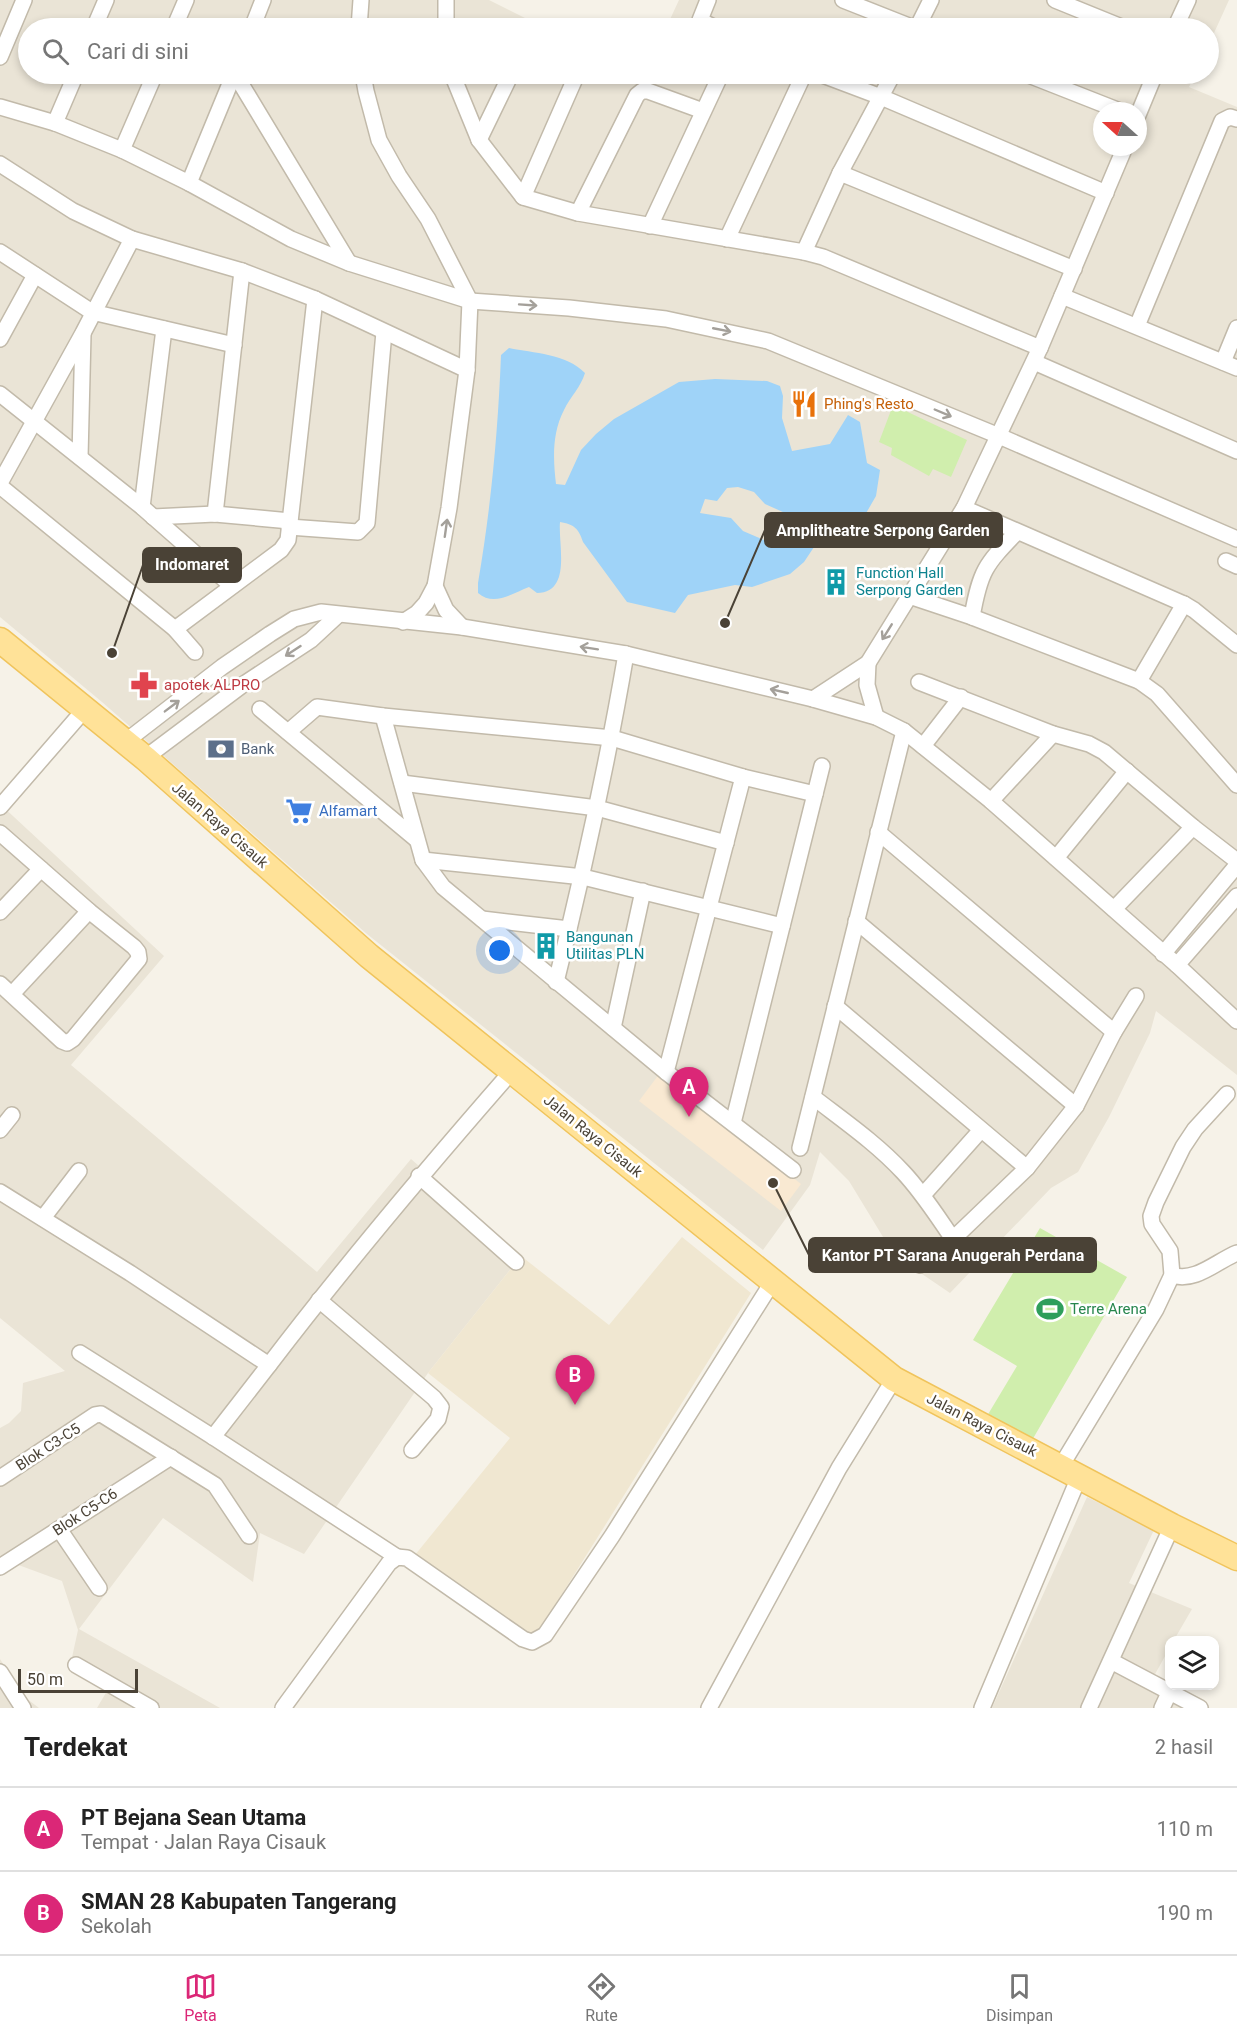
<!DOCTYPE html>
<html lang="id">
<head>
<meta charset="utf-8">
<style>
  :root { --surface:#fff; --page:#f2f2f2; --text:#222; --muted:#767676; --line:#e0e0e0; --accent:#db2777 }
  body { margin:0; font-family:Roboto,sans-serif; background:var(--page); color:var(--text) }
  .controls { position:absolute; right:18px; bottom:18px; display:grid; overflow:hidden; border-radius:12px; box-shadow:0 3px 9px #0003 }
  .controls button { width:54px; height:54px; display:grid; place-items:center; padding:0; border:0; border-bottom:2px solid var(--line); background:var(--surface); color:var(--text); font:30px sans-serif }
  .compass { position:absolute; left:1093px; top:102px; width:54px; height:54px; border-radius:50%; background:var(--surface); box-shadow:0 3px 9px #0003; rotate:291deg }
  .scale { position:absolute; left:18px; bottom:15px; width:120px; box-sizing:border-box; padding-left:6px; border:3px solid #4a4236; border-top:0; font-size:16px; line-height:21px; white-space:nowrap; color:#4a4236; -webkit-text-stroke:4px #fff; paint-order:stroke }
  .you { position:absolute; left:500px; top:951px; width:21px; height:21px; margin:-15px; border:4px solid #fff; border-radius:50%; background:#1a73e8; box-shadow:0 0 0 9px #1a73e833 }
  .badge { display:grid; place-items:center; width:39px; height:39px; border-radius:50%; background:var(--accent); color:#fff; font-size:20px; font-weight:700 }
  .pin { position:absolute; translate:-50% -50px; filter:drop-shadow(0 2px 3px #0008) }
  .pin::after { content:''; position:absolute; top:32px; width:21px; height:18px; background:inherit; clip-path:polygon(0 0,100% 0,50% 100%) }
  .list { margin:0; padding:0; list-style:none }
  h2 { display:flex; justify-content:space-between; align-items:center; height:78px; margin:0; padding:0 24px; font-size:26px }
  h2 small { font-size:20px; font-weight:400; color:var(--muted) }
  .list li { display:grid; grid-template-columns:39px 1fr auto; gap:18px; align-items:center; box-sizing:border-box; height:84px; padding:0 24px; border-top:2px solid var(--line) }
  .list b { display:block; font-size:22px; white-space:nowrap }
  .list p { margin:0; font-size:20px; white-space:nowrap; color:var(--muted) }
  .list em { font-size:20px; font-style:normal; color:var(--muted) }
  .icon { flex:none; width:33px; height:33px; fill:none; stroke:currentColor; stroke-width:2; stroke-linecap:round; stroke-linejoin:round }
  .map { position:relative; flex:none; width:1237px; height:1708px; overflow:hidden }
  .search { position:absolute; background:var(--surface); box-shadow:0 3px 9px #0003; left:18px; right:18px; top:18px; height:66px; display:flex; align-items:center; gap:15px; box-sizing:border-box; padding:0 21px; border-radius:33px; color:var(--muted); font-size:22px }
  .sheet { height:246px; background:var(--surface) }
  nav { display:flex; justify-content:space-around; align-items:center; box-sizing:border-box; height:84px; border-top:2px solid var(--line); background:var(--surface); font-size:16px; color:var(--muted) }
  nav a { display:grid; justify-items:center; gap:3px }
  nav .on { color:var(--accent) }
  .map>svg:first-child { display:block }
</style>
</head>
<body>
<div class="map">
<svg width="1237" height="1708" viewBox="0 0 1237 1708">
  <rect width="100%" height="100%" fill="#f6f2e8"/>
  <g fill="#eae4d6" fill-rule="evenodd">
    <path d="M0,0h489l56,28h-517v46h604l11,5 2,-5h550l-6,13 48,20v968l-81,-64 -6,22 -41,84 -31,55 -27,16 -101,105 -56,-38 -45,-74 -29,-29 -10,33 -47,65 -396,-316 -265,-232 -102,-85zM1102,111h36v36h-36z"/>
    <polygon points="679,0 1229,0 1209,44 1208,28 666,28"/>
    <polygon points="0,804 164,956 71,1065 317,1272 411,1159 521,1256 428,1373 304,1554 260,1533 253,1582 163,1518 79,1629 220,1708 97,1708 107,1691 69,1671 78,1630 62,1581 13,1563 0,1573 0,1428 9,1423 21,1411 23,1383 65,1371 0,1318"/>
    <polygon points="1087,1497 1154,1530 1129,1583 1192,1609 1174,1640 1170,1640 1169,1649 1154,1676 1210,1708 992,1708"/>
    <polygon points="0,1659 22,1695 39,1708 0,1708"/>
  </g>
  <polygon fill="#f9e9d2" points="660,1073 801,1184 781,1211 639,1101"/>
  <polygon fill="#f0e7d1" points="682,1237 751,1293 540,1629 522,1637 415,1555 510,1438 428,1373 521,1256 609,1325"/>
  <g fill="#d0eead">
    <polygon points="893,405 967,440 951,477 933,469 929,476 891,455 892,448 879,442"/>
    <polygon points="1040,1228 1127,1277 1031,1442 987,1416 1017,1366 973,1340"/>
  </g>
  <path fill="#9fd3f8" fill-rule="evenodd" d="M509,348c24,5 58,6 76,25 -4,14 -15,24 -21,37 -12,23 -11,49 -8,74l9,1 16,-35 15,-16 18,-15 65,-37 36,-3 52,2 13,5 3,10 -1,22 10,33 38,-7 18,-29 12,7 7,41 13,7 -4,26 -11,19 -18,2 -27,21 -16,24 -14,12 -38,13 -17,-2 -47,10 -13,18 -48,-11 -44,-60c-4,-13 -9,-18 -23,-20 -2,23 12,70 -23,71l-8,-6c-16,6 -35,20 -51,6v-10c13,-76 20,-151 23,-228zM738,487l16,5 11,12 38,17 -9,13 -14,-2 -16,8 -21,-9 -12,-13 -31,-5 5,-14 12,2 10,-13z"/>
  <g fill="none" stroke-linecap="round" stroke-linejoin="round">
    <defs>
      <g id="minor">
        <polyline points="708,0 700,20 715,28"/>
        <polyline points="843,0 914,28"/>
        <polyline points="1055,0 1124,28"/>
        <polyline points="94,28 106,0"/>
        <polyline points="174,28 186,0"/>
        <polyline points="252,28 263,0"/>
        <polyline points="359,28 361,0"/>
        <polyline points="446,28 446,0"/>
        <polyline points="917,28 931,0"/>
        <polyline points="1175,28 1188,0"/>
        <polyline points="0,57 24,0"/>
        <polyline points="235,74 349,263"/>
        <polyline points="363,74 366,91 379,140 399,176 428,219 470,301 467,370 449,508 435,586 426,603 417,613 403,622"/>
        <polyline points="452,74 479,140 523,197 578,213 804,252 823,257 1040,348"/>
        <polyline points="820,74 881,97 1106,193"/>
        <polyline points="1026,74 1120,111"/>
        <polyline points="0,107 55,123 122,150 189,183 291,239 349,263 470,301 569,308 666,319 768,341 999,436 1237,539"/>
        <polyline points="1138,115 1155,74"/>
        <polyline points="55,123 76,74"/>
        <polyline points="479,140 511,74"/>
        <polyline points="122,150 155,74"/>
        <polyline points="0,164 73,211 132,239 242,271 315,299 467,370"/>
        <polyline points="840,173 893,74"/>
        <polyline points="189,183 234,74"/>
        <polyline points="523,197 577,74"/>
        <polyline points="578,213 637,95 642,91 648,91 703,111"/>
        <polyline points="650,226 721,74"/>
        <polyline points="727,239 804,74"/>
        <polyline points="0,252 92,312 234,345"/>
        <polyline points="804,252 840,173 1074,269"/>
        <polyline points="1062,296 1237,368"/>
        <polyline points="1137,326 1222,121 1230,117 1237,119"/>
        <polyline points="0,339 35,275"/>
        <polyline points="1034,362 1237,451"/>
        <polyline points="1223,362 1237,328"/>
        <polyline points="0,394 142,507 232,586"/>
        <polyline points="80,457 83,334"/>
        <polyline points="0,483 83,333 132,239"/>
        <polyline points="0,486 175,629 195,652"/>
        <polyline points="142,507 164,329"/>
        <polyline points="964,508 1184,604 1194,610 1237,645"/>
        <polyline points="215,514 242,271"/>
        <polyline points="153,517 215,514 290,521"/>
        <polyline points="289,527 358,532 367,523 384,332"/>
        <polyline points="1226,561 1237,566"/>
        <polyline points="435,586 446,610 462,627"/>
        <polyline points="909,596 972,617 1139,681 1157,694 1237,785"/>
        <path d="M972,617c8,-46 13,-52 45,-85"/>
        <polyline points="175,629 281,550 288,540 315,299"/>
        <polyline points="868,663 867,685 876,717"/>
        <polyline points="1139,681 1184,604"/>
        <polyline points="919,682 1053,734 1089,744 1104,752 1193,827 1237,861"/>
        <polyline points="813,699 868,663 964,508 1040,348 1125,147"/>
        <polyline points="260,709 416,839"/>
        <polyline points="383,716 423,860 443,887 666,1072 793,1170"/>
        <polyline points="288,732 317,707 383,716 612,738 743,777 815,794"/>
        <polyline points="125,742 222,667 270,634 294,619 321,612 462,627 626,654 813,699 876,717 904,731 991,801 1177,965 1237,1021"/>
        <polyline points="923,746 961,697"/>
        <polyline points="145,758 241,686 311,640 338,615"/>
        <polyline points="402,783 597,808 726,843"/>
        <polyline points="991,801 1053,734"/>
        <polyline points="0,807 85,709"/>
        <polyline points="878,832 1114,1032"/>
        <polyline points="0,833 89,911 134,947 138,952 139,959 73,1039 67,1043 62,1041 0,984"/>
        <polyline points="1056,858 1127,771"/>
        <polyline points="423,860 583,877 782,926"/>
        <polyline points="1114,909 1193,827"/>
        <polyline points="0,912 41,869"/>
        <polyline points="482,919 569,929"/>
        <polyline points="856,921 1076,1106"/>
        <polyline points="1163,954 1237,865"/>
        <polyline points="1177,965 1237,896"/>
        <path d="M556,982c27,-108 51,-217 70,-328"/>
        <polyline points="12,994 89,911"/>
        <polyline points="835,1006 1027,1168"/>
        <polyline points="613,1028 643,891"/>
        <polyline points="666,1072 743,777"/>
        <path d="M813,1097c31,24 63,46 90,75 19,20 34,44 50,67"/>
        <polyline points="733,1123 822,766"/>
        <polyline points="0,1130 12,1115"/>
        <polyline points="800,1148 904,731"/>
        <polyline points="419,1176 516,1262"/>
        <path d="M0,1192l130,81 139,92c77,-101 159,-198 243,-294"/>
        <polyline points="923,1195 981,1130"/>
        <polyline points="43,1218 79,1171"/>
        <polyline points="920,1265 953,1239 1027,1168 1076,1106 1114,1032 1136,996"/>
        <path d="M1172,1275c23,8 45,-14 65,-22"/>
        <polyline points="319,1300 434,1398 441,1407 438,1419 412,1450"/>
        <polyline points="80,1353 213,1437 397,1557"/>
        <polyline points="213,1437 269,1365"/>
        <polyline points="1061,1466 1156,1309 1172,1275 1170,1251 1152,1224 1151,1216 1156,1202 1183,1147 1195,1129 1227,1094"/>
        <polyline points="0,1478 95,1415 101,1414 215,1485 249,1536"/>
        <polyline points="59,1529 99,1588"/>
        <polyline points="0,1567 171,1457"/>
        <polyline points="1111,1661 1200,1708"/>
        <polyline points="76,1665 151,1708"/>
        <polyline points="0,1672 23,1708"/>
        <polyline points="283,1708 389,1563 397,1557 407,1558 523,1639 532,1642 545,1635 612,1536 773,1281"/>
        <polyline points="709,1708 839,1468 894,1379"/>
        <polyline points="982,1708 1079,1477"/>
        <polyline points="1089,1708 1172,1526"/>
        <polyline points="1162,1708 1169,1693"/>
      </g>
      <polyline id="primary" points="0,640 145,758 369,956 894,1379 1172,1526 1237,1558"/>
    </defs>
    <use href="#minor" stroke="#c2baaa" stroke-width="18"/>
    <use href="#primary" stroke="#f0c45c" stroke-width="27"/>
    <use href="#minor" stroke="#fff" stroke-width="15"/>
    <use href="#primary" stroke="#ffe298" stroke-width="24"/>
  </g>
  <defs><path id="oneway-shaft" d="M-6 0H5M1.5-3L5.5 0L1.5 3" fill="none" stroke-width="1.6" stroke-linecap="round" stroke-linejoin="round" transform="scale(1.5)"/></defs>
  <g stroke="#a4a09a">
    <use href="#oneway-shaft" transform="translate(528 305) rotate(4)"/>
    <use href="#oneway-shaft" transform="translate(722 330) rotate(11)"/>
    <use href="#oneway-shaft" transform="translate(943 413) rotate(23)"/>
    <use href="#oneway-shaft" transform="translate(446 528) rotate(-82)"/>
    <use href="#oneway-shaft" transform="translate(887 632) rotate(122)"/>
    <use href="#oneway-shaft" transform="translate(589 648) rotate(-171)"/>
    <use href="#oneway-shaft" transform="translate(293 651) rotate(147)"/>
    <use href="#oneway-shaft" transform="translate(779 691) rotate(-167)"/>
    <use href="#oneway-shaft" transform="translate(172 706) rotate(-37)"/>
  </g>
  <defs>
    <symbol id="restaurant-bare" viewBox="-9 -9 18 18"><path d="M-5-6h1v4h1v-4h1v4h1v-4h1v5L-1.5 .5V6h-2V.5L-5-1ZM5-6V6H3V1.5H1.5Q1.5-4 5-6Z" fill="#e8710a" stroke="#fff" stroke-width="2.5" paint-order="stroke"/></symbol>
    <symbol id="building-bare" viewBox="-9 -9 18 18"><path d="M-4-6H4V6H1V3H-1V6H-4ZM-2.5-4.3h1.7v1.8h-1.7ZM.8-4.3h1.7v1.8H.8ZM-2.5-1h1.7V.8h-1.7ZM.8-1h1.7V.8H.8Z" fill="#0f9aa8" stroke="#fff" stroke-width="2.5" paint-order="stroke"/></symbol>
    <symbol id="pharmacy-bare" viewBox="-9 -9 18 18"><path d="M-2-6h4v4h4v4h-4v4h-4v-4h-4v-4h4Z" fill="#e0444e" stroke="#fff" stroke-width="2.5" paint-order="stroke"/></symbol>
    <symbol id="bank-bare" viewBox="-9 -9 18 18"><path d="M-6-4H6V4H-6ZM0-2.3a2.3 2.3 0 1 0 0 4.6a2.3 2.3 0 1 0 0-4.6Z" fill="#5c6f8a" stroke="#fff" stroke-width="2.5" paint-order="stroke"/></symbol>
    <symbol id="supermarket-bare" viewBox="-9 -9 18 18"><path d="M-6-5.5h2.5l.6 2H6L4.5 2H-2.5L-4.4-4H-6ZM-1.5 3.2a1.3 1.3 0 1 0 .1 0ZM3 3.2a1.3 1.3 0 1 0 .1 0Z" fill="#3f7fe0" stroke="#fff" stroke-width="2.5" paint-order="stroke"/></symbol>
    <symbol id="stadium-bare" viewBox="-9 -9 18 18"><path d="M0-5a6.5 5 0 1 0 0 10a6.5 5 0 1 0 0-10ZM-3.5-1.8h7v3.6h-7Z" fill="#2e9e5b" stroke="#fff" stroke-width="2.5" paint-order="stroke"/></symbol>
  </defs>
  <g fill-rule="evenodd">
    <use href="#restaurant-bare" x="785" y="385" width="38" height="38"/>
    <use href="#building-bare" x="817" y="563" width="38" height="38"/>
    <use href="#pharmacy-bare" x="125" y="666" width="38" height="38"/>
    <use href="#bank-bare" x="202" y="730" width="38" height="38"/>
    <use href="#supermarket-bare" x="280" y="792" width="38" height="38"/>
    <use href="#building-bare" x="527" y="927" width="38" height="38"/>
    <use href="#stadium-bare" x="1031" y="1290" width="38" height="38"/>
  </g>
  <g text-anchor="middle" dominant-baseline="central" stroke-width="5" stroke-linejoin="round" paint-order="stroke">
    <g font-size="15" fill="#c56008" stroke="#fff" text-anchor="start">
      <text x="824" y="404">Phing's Resto</text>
    </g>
    <g font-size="15" fill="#0d838f" stroke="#fff" text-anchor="start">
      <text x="856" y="573">Function Hall<tspan x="856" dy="17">Serpong Garden</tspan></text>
      <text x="566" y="937">Bangunan<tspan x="566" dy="17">Utilitas PLN</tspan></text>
    </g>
    <g font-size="15" fill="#be3a42" stroke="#fff" text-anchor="start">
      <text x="164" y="685">apotek ALPRO</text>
    </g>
    <g font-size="15" fill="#4e5e75" stroke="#fff" text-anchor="start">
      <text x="241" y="749">Bank</text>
    </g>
    <g font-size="15" fill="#366cbe" stroke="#fff" text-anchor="start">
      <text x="319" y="811">Alfamart</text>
    </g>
    <g font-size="15" fill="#4a4236" stroke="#fff">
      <text transform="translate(220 825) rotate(41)">Jalan Raya Cisauk</text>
      <text transform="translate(593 1136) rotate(39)">Jalan Raya Cisauk</text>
      <text transform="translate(982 1425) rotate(27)">Jalan Raya Cisauk</text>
      <text transform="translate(48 1447) rotate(-33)">Blok C3-C5</text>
      <text transform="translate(85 1512) rotate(-33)">Blok C5-C6</text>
    </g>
    <g font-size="15" fill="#27864d" stroke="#fff" text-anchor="start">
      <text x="1070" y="1309">Terre Arena</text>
    </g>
  </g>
  <path fill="none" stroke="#4a4236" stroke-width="2" d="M725 623L765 530M112 653L143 565M773 1183L809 1255"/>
  <g fill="#4a4236" stroke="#fff" stroke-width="2">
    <circle cx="725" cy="623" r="6"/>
    <circle cx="112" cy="653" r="6"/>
    <circle cx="773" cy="1183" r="6"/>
  </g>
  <g fill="#4a4236" stroke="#4a4236" stroke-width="2">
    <rect x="765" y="513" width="237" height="34" rx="6"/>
    <rect x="143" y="548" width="98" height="34" rx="6"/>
    <rect x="809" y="1238" width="287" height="34" rx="6"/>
  </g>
  <g font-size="16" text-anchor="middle" font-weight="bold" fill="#fff">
    <text x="883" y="536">Amplitheatre Serpong Garden</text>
    <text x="192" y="570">Indomaret</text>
    <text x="953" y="1261">Kantor PT Sarana Anugerah Perdana</text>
  </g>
</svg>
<div class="controls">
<button><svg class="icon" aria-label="layers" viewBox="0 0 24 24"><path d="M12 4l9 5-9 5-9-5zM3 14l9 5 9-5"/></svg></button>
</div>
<svg class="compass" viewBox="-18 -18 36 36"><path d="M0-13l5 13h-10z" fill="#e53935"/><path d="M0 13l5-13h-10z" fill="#767676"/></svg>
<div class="scale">50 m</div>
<div class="you"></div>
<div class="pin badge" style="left:689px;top:1117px">A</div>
<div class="pin badge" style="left:575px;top:1405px">B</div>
<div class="search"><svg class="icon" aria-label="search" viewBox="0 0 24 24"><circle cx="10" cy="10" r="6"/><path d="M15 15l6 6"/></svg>Cari di sini</div>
</div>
<section class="sheet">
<h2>Terdekat<small>2 hasil</small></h2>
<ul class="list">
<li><span class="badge">A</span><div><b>PT Bejana Sean Utama</b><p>Tempat · Jalan Raya Cisauk</p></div><em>110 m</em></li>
<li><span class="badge">B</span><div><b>SMAN 28 Kabupaten Tangerang</b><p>Sekolah</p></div><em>190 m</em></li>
</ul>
</section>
<nav>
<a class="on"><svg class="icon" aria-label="map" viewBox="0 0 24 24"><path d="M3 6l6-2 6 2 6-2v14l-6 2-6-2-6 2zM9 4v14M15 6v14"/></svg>Peta</a>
<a><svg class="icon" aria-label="directions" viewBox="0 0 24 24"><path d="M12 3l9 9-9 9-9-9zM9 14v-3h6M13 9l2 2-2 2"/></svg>Rute</a>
<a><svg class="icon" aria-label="saved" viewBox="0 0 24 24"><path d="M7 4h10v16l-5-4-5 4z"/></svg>Disimpan</a>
</nav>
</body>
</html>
